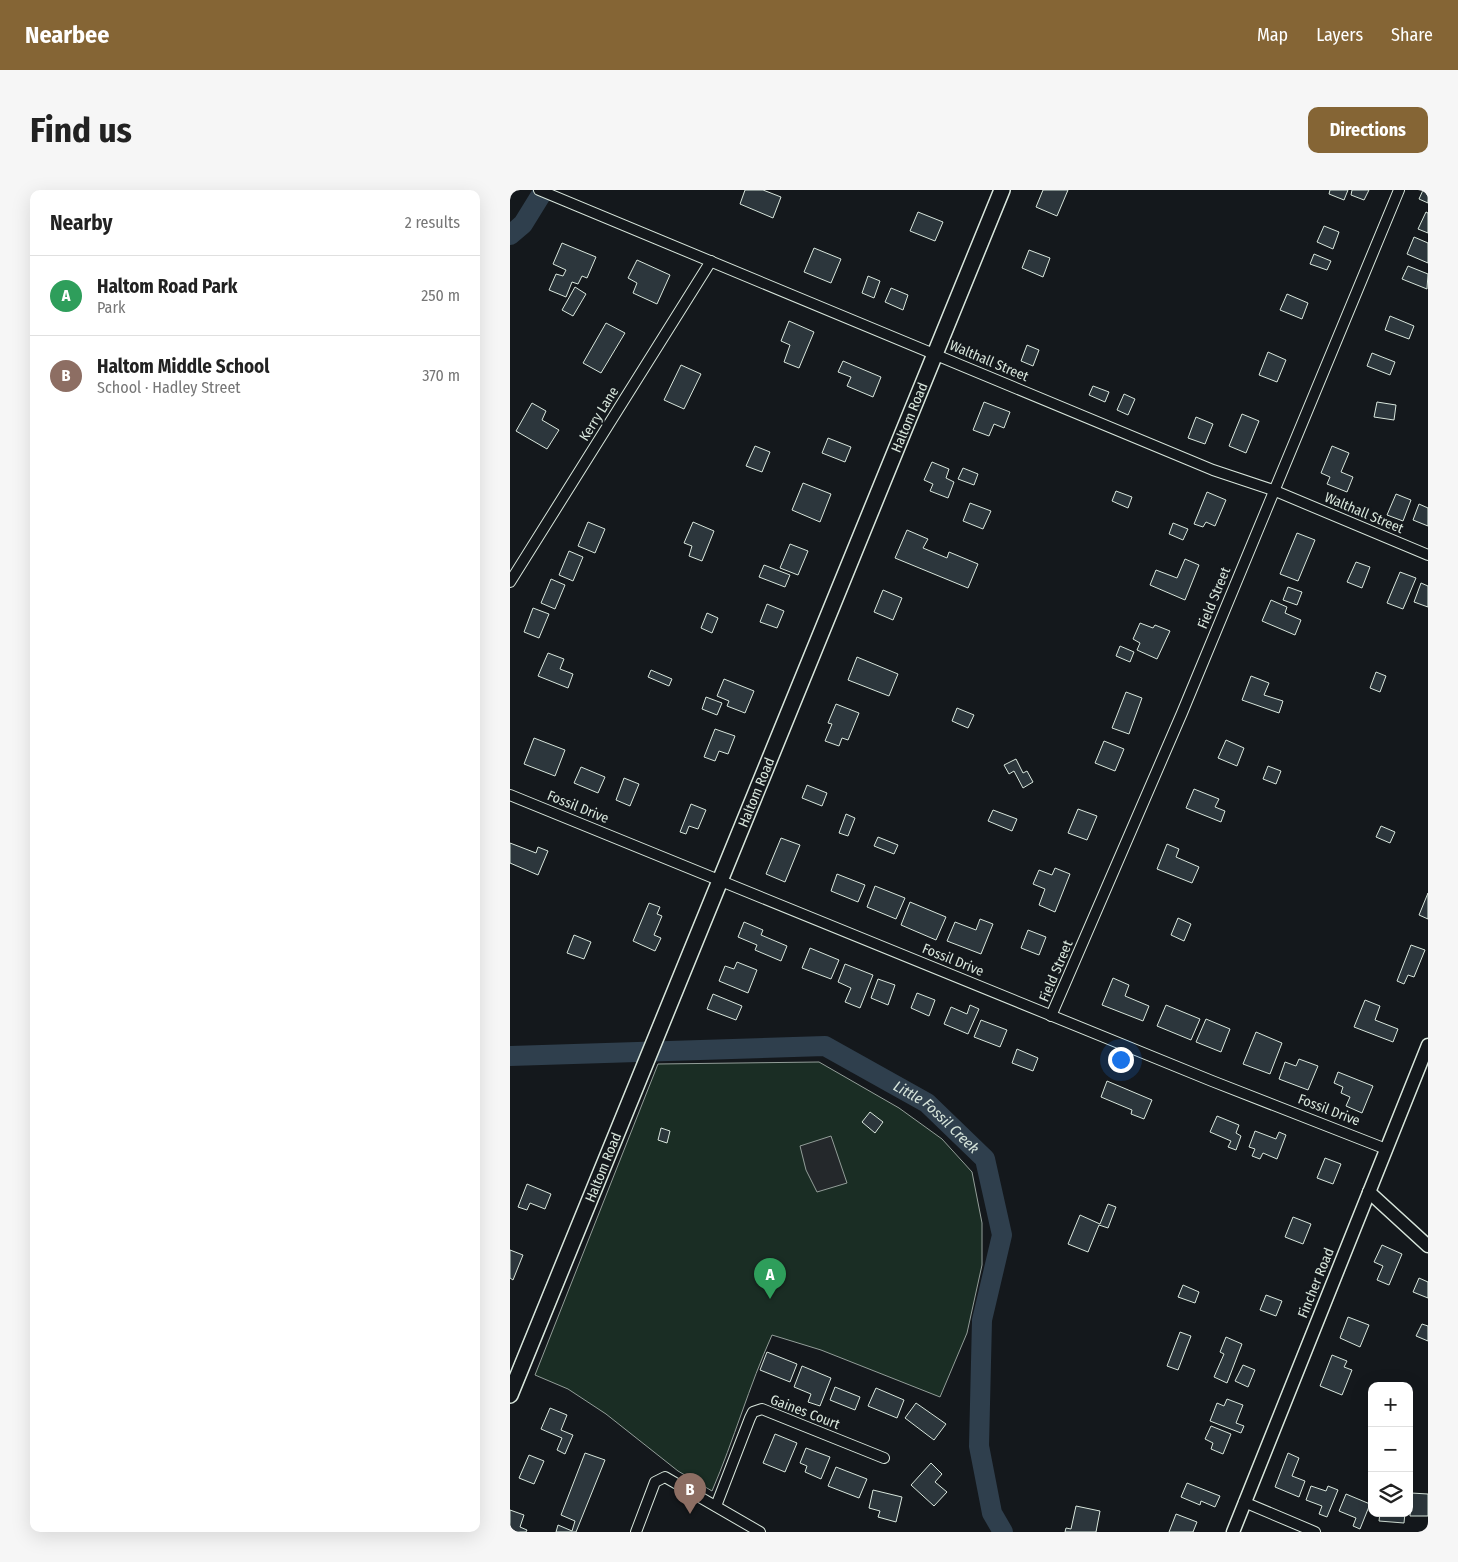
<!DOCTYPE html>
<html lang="en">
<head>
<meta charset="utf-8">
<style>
  :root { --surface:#fff; --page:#f6f6f6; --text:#222; --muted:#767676; --line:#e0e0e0; --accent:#856535 }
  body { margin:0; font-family:"Fira Sans Condensed",sans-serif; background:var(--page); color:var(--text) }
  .controls { position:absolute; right:15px; bottom:15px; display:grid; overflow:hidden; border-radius:10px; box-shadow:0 5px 20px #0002 }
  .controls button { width:45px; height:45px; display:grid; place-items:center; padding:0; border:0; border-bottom:1px solid var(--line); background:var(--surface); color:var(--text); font:25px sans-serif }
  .you { position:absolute; left:610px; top:869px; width:18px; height:18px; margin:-12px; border:4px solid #fff; border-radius:50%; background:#1a73e8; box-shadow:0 0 0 8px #1a73e833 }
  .badge { display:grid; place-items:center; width:32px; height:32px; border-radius:50%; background:var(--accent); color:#fff; font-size:16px; font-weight:700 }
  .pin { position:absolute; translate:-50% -41px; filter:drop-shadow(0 1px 2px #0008) }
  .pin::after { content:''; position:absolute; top:26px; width:18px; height:15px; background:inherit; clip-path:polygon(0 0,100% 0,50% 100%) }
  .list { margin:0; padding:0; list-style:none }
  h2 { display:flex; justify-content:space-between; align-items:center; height:65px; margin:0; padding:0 20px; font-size:21px }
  h2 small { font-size:16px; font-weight:400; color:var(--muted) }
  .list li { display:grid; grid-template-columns:32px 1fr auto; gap:15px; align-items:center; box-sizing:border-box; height:80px; padding:0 20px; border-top:1px solid var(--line) }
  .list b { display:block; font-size:19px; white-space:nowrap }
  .list p { margin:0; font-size:16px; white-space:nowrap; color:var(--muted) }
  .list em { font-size:16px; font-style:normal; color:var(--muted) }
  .icon { flex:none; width:28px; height:28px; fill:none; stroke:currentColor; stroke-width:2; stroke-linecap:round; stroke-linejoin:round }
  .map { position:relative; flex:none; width:918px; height:1342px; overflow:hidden; border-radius:10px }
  header { display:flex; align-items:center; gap:30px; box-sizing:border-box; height:70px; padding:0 25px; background:var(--accent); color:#fff }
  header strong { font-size:24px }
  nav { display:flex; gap:28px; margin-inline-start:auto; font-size:18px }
  .intro { display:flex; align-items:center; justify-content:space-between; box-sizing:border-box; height:120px; padding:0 30px }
  h1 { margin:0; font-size:35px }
  .button { padding:12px 22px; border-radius:10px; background:var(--accent); color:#fff; font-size:18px; font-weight:700 }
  main { display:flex; gap:30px; padding:0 30px }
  aside { flex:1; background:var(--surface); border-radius:10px; box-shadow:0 5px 20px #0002 }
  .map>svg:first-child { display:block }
</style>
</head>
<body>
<header>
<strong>Nearbee</strong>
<nav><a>Map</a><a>Layers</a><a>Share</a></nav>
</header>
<div class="intro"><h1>Find us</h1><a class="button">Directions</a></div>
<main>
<aside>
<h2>Nearby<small>2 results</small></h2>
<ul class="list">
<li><span class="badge" style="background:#2e9e5b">A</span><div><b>Haltom Road Park</b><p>Park</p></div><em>250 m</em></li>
<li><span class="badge" style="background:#8d6e63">B</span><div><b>Haltom Middle School</b><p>School · Hadley Street</p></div><em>370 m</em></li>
</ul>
</aside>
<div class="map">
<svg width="918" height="1342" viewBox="0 0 918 1342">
  <rect width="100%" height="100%" fill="#14181c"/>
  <path fill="#1a2d24" stroke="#939e99" d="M309,872l80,46 43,31 30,33 10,51v42l-15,68 -27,64 -119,-47 -49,-15c-23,51 -38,105 -60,156l-34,-20 -72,-57 -38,-25 -33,-14 123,-311z"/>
  <polygon fill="#24282b" stroke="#939e99" points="321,946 337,993 307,1002 296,980 290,956"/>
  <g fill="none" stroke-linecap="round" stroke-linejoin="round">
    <g stroke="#2f3f4d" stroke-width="20">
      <polyline points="0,45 13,34 34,0"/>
      <path id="s1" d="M0,866l315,-10 102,57 58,56 17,76 -20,85 -3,126 13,67 11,19"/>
    </g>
  </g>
  <g fill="#2c363c" stroke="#d8e6dc">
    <polygon points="235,0 253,0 271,7 263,28 230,14"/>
    <polygon points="533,0 558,0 547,26 526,17"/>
    <polygon points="820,0 838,0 834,10 819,4"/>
    <polygon points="842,0 859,0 854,10 841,5"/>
    <polygon points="913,0 918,0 918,13 909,9"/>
    <polygon points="408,22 433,32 425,51 400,41"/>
    <polygon points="916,22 918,23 918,43 908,39"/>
    <polygon points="814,36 829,42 823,59 807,52"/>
    <polygon points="904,47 918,53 918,73 897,64"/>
    <polygon points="52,53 86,67 77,88 72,86 68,94 62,92 56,107 39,100 46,84 53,86 56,80 43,74"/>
    <polygon points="304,58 331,69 321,93 294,82"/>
    <polygon points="519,60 540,68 533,87 512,78"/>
    <polygon points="804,64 821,71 817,80 800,74"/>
    <polygon points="127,70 160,85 147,114 123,103 127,93 118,88"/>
    <polygon points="898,76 918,84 917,99 892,89"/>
    <polygon points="358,86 370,91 364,108 352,103"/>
    <polygon points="65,97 76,104 63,126 52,120"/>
    <polygon points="381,98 398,105 393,120 375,112"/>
    <polygon points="777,104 798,113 792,129 770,120"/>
    <polygon points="880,126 904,136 899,149 875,140"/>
    <polygon points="279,131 304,142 289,178 274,172 280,155 271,151"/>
    <polygon points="96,133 115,143 91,183 73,173"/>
    <polygon points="517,155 529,160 523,176 511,171"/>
    <polygon points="758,162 776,170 767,192 749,185"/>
    <polygon points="862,163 885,172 880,185 857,176"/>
    <polygon points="333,171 371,187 363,207 337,196 341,187 328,182"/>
    <polygon points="171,175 191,184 174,219 154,210"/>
    <polygon points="583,196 599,202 595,212 579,205"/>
    <polygon points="614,204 625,209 618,225 607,220"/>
    <polygon points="474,212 500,222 494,238 484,234 479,246 463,240"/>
    <polygon points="867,212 886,215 884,230 864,227"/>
    <polygon points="22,213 36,221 32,230 49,240 37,259 6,241"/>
    <polygon points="732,224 749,231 736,263 719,256"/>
    <polygon points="686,227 703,234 695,254 678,248"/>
    <polygon points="318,248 341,257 335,272 312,263"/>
    <polygon points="245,256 260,262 252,282 236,276"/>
    <polygon points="822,256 839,263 831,282 843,287 837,302 817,294 820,287 811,283"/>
    <polygon points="422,272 439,279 436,288 444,292 438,308 420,301 423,294 414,290"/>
    <polygon points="453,278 468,284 464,295 448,289"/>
    <polygon points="293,293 321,304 310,332 282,320"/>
    <polygon points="606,301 622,307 618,318 602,311"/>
    <polygon points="697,302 716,310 705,336 696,332 693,337 684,334"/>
    <polygon points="886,304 901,310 893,331 877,325"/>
    <polygon points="460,313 481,321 473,339 453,331"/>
    <polygon points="909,314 918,318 918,336 903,330"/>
    <polygon points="78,332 95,339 85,363 68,356"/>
    <polygon points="183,332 204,341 192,371 179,366 182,356 174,353"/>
    <polygon points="663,333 678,339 673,350 659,344"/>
    <polygon points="397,340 418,349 413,358 437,368 439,362 468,374 458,398 385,368"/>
    <polygon points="787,343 805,350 788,391 770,384"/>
    <polygon points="280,354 298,361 288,385 270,378"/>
    <polygon points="59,361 73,367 63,391 49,385"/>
    <polygon points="675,369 689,375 675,410 640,395 646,380 667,388"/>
    <polygon points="846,372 860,377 852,398 837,392"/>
    <polygon points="254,375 280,385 275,397 249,387"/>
    <polygon points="890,382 906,388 893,419 877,413"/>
    <polygon points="41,389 55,395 45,419 31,413"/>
    <polygon points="911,393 918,396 918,417 904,412"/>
    <polygon points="778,397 792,402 787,415 773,410"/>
    <polygon points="373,400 392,408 383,430 364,422"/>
    <polygon points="761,410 777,417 775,423 791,430 785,445 752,431"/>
    <polygon points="257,414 274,421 267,438 250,432"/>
    <polygon points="23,418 39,424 29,448 14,442"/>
    <polygon points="197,423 208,428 202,443 191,438"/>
    <polygon points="630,433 643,438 645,435 660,441 647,469 627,460 630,453 623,449"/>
    <polygon points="610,456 624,462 620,472 606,466"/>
    <polygon points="38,463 54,469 50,479 63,484 58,498 28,486"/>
    <polygon points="347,467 388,484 379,506 338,490"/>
    <polygon points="141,480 162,489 159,496 138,487"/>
    <polygon points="866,482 876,486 870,502 860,498"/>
    <polygon points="741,486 759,493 754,505 773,511 769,523 732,510"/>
    <polygon points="214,489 244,501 235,523 217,516 219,511 207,506"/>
    <polygon points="616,502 632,508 619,544 602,538"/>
    <polygon points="196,507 212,513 207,525 192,519"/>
    <polygon points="326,514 349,523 338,550 332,548 329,556 315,551 322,534 318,533"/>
    <polygon points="447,518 464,525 458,538 442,531"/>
    <polygon points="205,539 225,546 218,564 209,561 205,571 194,567"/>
    <polygon points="24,548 55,560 45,586 14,574"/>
    <polygon points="716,550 734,558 727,576 708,568"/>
    <polygon points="594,551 614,559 605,581 585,573"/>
    <polygon points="506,569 513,583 517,581 523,592 513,598 504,581 499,584 494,575"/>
    <polygon points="758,576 771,581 766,594 753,589"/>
    <polygon points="71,577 95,587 88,603 64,593"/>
    <polygon points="114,588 129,594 120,616 106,610"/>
    <polygon points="297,595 317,603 312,616 292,608"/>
    <polygon points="684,599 709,609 705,617 715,621 711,632 676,618"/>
    <polygon points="181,614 196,620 188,639 179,636 176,644 170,642"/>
    <polygon points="568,619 587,626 577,650 558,643"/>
    <polygon points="483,620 507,629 502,641 478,631"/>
    <polygon points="336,624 345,628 338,646 329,643"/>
    <polygon points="871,636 885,642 880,653 866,647"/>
    <polygon points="368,647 388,655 384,664 364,656"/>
    <polygon points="271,648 290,655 275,692 256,684"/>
    <polygon points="0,653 26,663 28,657 38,661 28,685 0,673"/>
    <polygon points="657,654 669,659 666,667 689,677 682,693 647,679"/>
    <polygon points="545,678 560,684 545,722 529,715 535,699 523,694 529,680 542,685"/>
    <polygon points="327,684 355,695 348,712 321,701"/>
    <polygon points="365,696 395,708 386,729 357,717"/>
    <polygon points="918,703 918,729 909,725"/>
    <polygon points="400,712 436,727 426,750 391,735"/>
    <polygon points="139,713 150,717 147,724 152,726 144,745 151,748 145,761 123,751"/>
    <polygon points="668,728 681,734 674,751 661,745"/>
    <polygon points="470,729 483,734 471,764 437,751 445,732 466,740"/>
    <polygon points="234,732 253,740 251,745 277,756 271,771 245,760 247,755 228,747"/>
    <polygon points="518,740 536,747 529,765 511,758"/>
    <polygon points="64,745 81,752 74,769 57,763"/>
    <polygon points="901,755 915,760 904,787 898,785 894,794 887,791"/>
    <polygon points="300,758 329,770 321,789 292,778"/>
    <polygon points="227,772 247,780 238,803 209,791 215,776 224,779"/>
    <polygon points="335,774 363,785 350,818 335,812 341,798 328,792"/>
    <polygon points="603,788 619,795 615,806 639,816 633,831 592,815"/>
    <polygon points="368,789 385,795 378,815 361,808"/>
    <polygon points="407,803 425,810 419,826 401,818"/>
    <polygon points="203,804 232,816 226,830 197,819"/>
    <polygon points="855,810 870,816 865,830 888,839 883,852 844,837"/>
    <polygon points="460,815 469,819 458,844 434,834 441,817 457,824"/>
    <polygon points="656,815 690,829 681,850 647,836"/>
    <polygon points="696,829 720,839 711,862 686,852"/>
    <polygon points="471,830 497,840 490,857 464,847"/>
    <polygon points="746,842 772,853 760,884 733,874"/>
    <polygon points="507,859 528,868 523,881 502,873"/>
    <polygon points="789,869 808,876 798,900 769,889 775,872 786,876"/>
    <polygon points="828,882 863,896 852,923 836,916 840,907 831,903 833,897 824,893"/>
    <polygon points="597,891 642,910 634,929 621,924 622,920 591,907"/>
    <polygon points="360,922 373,932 365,943 352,932"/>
    <polygon points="707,926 729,935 726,943 731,946 726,960 718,957 721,951 700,942"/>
    <polygon points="151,938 160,941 157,953 148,950"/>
    <polygon points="745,941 766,949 769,942 776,945 767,969 753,963 750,969 742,966 745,959 739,957"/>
    <polygon points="815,968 831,974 823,994 807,988"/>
    <polygon points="17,994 41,1004 35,1019 20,1013 17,1020 8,1017"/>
    <polygon points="598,1014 606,1017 598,1038 589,1035 578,1062 558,1054 570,1025 590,1034"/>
    <polygon points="783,1027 801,1034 793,1054 775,1047"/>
    <polygon points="872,1055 892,1064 879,1095 867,1090 873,1076 864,1072"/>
    <polygon points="0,1060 13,1065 3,1090 0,1088"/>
    <polygon points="909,1088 918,1092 918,1108 903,1102"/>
    <polygon points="673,1095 689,1102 685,1113 668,1107"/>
    <polygon points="756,1105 772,1111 766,1126 750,1120"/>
    <polygon points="838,1127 859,1135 850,1157 830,1148"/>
    <polygon points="912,1134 918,1136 918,1151 906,1146"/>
    <polygon points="670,1142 681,1146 668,1180 657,1176"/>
    <polygon points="716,1147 732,1154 717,1193 704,1187 714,1164 710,1162"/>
    <polygon points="257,1162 287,1174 280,1192 250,1180"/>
    <polygon points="822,1165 837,1171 834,1177 842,1180 832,1205 810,1196"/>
    <polygon points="733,1175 745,1180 738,1197 725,1191"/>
    <polygon points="292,1176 321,1188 310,1216 298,1212 301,1204 284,1197"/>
    <polygon points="325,1197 350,1207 345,1220 320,1210"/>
    <polygon points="366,1198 394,1210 387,1228 358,1216"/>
    <polygon points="717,1209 733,1215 726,1233 734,1236 731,1243 700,1231 707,1213 714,1216"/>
    <polygon points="406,1213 436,1234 424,1250 395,1228"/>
    <polygon points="40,1218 57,1225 51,1240 63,1245 55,1264 47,1260 52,1248 31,1239"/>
    <polygon points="701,1236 721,1244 713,1264 701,1259 703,1253 695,1249"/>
    <polygon points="265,1244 287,1253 275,1282 253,1273"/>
    <polygon points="296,1258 320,1267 311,1289 295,1282 297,1276 290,1273"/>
    <polygon points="75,1263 95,1270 66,1342 46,1342 48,1335 62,1341 65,1331 51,1325"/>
    <polygon points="778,1263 789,1268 782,1286 795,1291 789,1307 765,1297"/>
    <polygon points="19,1265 34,1271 24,1294 9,1288"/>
    <polygon points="421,1273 432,1284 425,1292 437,1302 424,1316 401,1295"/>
    <polygon points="326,1277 357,1289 349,1308 318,1296"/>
    <polygon points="677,1293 710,1306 705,1317 691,1311 690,1315 671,1307"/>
    <polygon points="801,1296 816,1301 818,1296 828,1300 817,1327 809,1324 812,1316 796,1310"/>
    <polygon points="363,1300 392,1307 386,1332 368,1327 370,1321 359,1318"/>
    <polygon points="901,1303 918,1304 918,1326 900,1326"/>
    <polygon points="836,1304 860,1314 850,1339 843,1336 846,1328 829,1321"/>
    <polygon points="566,1316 590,1321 586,1342 555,1342 556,1338 561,1339"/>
    <polygon points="0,1320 14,1325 10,1337 17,1340 16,1342 0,1342"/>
    <polygon points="870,1323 895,1323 894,1333 869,1331"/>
    <polygon points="666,1324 687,1332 683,1342 659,1342"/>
  </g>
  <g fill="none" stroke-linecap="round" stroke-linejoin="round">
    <defs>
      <g id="minor">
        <polyline points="29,0 703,280 763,300 918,365"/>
        <polyline points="0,392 201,71"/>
        <polyline points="0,605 702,891 876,959"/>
        <polyline points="541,826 672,523 889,0"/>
        <polyline points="734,1312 805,1342"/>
        <polyline points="206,1316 240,1228 243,1222 252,1219 374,1268"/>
        <polyline points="126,1342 145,1292 155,1287 250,1342"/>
      </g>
      <g id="tertiary">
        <polyline points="859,1002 918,1056"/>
        <polyline points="723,1342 918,855"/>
      </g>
      <g id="secondary">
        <path id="s2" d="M0,1205l492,-1205"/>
      </g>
    </defs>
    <use href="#minor" stroke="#d8e6dc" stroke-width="12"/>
    <use href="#tertiary" stroke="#d8e6dc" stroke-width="15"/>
    <use href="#secondary" stroke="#d8e6dc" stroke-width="18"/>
    <use href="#minor" stroke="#14181c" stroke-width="10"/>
    <use href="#tertiary" stroke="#14181c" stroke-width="12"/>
    <use href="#secondary" stroke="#14181c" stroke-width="15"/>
  </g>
  <g text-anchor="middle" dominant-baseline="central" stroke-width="4" stroke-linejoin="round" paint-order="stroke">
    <g font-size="14" fill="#d8e6dc" stroke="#14181c">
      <text transform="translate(479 171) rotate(23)">Walthall Street</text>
      <text transform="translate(89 224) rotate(-58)">Kerry Lane</text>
      <text stroke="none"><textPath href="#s2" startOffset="1056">Haltom Road</textPath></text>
      <text transform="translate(854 323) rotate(23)">Walthall Street</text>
      <text transform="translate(704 408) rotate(-68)">Field Street</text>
      <text stroke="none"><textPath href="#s2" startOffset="651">Haltom Road</textPath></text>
      <text transform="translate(68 617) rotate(22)">Fossil Drive</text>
      <text transform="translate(443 770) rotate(22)">Fossil Drive</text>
      <text transform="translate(546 781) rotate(-67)">Field Street</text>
      <text transform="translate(819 920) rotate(21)">Fossil Drive</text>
      <text stroke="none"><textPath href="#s2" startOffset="246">Haltom Road</textPath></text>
      <text transform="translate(806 1093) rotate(-68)">Fincher Road</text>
      <text transform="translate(295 1222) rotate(21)">Gaines Court</text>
    </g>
    <g font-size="15" font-style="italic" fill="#d8e6dc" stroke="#14181c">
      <text stroke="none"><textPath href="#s1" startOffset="448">Little Fossil Creek</textPath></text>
    </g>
  </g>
</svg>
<div class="controls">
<button>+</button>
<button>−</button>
<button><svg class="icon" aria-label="layers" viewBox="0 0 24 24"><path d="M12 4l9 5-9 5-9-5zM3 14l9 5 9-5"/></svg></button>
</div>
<div class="you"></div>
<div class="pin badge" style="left:260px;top:1109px;background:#2e9e5b">A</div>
<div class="pin badge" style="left:180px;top:1324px;background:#8d6e63">B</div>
</div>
</main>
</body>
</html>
